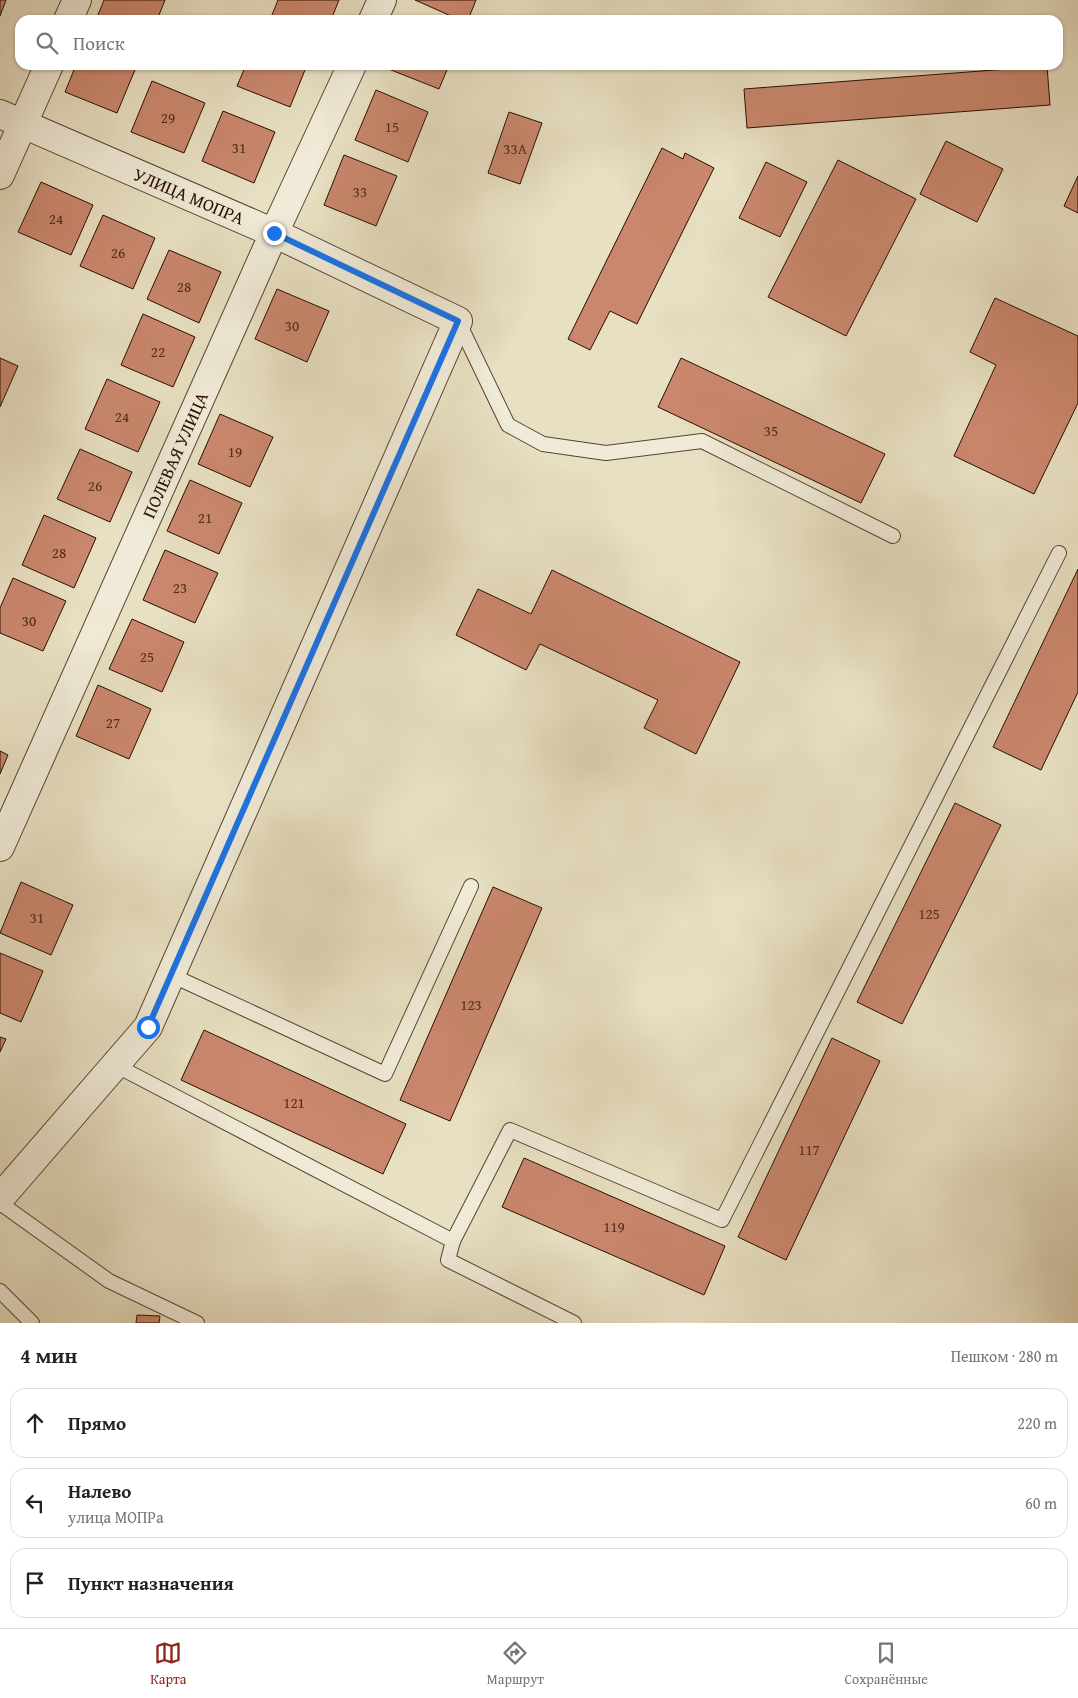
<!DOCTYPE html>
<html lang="ru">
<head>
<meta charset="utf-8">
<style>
  :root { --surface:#fff; --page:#f6f6f6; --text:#222; --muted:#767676; --line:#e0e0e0; --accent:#8f2418 }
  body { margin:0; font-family:"Gentium Book Plus",serif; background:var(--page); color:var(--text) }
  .stop { position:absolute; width:15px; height:15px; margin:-11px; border:4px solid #1a73e8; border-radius:50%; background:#fff }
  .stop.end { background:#1a73e8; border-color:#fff; box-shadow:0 1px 5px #0008 }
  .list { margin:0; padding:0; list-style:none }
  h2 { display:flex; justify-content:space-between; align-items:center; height:65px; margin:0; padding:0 20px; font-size:21px }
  h2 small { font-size:16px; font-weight:400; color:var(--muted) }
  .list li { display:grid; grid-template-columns:32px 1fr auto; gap:15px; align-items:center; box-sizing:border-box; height:70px; margin:0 10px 10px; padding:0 10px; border:1px solid var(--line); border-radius:15px }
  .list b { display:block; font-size:19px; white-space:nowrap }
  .list p { margin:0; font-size:16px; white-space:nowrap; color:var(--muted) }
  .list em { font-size:16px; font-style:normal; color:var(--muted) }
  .icon { flex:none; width:28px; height:28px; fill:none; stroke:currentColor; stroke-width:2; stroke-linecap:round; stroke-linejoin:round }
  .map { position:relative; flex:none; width:1078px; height:1323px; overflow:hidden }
  .search { position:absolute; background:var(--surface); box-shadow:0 1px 4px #0004; left:15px; right:15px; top:15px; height:55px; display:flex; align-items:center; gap:12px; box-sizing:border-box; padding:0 18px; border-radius:15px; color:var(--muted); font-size:19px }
  .sheet { height:305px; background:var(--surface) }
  nav { display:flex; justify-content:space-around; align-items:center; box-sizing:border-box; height:70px; border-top:1px solid var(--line); background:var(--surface); font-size:14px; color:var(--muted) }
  nav a { display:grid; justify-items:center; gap:2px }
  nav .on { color:var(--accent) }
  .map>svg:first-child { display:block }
</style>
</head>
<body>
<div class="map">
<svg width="1078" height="1323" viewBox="0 0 1078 1323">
  <rect width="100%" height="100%" fill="#e8e0c3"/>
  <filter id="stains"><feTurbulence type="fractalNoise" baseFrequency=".004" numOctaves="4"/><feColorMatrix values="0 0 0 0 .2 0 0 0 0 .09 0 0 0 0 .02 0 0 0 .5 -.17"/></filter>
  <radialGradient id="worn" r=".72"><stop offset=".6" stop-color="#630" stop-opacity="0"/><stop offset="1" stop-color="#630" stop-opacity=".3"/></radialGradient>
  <g fill="#ca876d" stroke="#280e00">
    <polygon points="0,0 6,0 0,16"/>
    <polygon points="104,0 165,0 157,20 96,20"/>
    <polygon points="278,0 339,0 331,20 270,20"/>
    <polygon points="415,0 476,0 468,20 460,20"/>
    <polygon points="76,65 137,65 117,113 65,92"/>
    <polygon points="246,65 307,65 290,107 237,86"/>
    <polygon points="387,65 449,65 439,89 386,68"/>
    <polygon points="1047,66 1050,105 747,128 744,89"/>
    <polygon points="152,81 205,103 184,153 131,132"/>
    <polygon points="376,90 428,112 408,162 355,140"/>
    <polygon points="223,111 275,132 254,183 202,161"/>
    <polygon points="509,112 542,123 520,184 488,173"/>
    <polygon points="946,141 1003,169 977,222 920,194"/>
    <polygon points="662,148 683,159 685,153 714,168 637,324 610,311 590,350 568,339"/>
    <polygon points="344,155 397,176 376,226 324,205"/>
    <polygon points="838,160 916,199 846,336 768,297"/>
    <polygon points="766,162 807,182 780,237 739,218"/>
    <polygon points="1078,176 1078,213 1064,206"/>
    <polygon points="41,182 93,205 71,255 18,232"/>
    <polygon points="103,215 155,238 133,289 80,266"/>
    <polygon points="169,250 221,272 199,323 147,299"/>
    <polygon points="277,289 329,311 307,362 255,339"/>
    <polygon points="995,298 1078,336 1078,403 1034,494 954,456 996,365 970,352"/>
    <polygon points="143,314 195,337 173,387 121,365"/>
    <polygon points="0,358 18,366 0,407"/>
    <polygon points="681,358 885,454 861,503 658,407"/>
    <polygon points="107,379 160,402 138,452 85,429"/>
    <polygon points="220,414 273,437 250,487 198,464"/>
    <polygon points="80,449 132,472 110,522 57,499"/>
    <polygon points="190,480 242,503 219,554 167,531"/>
    <polygon points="44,515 96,538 74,588 22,565"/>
    <polygon points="165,550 218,573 195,623 143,600"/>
    <polygon points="1078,569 1078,692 1041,770 993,747"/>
    <polygon points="552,570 740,662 696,754 644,728 658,700 540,644 526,670 456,635 478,589 531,614"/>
    <polygon points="13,578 66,601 43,651 0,633 0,608"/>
    <polygon points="132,619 184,642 162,692 109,669"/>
    <polygon points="98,685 151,709 129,759 76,736"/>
    <polygon points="0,751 8,755 0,774"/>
    <polygon points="955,803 1001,825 902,1024 857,1002"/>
    <polygon points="21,882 73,905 51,955 0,933"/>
    <polygon points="493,887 542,908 450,1121 400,1100"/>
    <polygon points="0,953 43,971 21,1022 0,1013"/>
    <polygon points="204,1030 406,1124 383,1174 181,1080"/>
    <polygon points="0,1037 6,1039 0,1052"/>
    <polygon points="832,1038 880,1061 786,1260 738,1237"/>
    <polygon points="524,1158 725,1246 704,1295 502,1207"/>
    <polygon points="137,1315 160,1316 159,1323 136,1323"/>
  </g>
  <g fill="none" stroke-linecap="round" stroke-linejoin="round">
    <defs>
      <g id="lane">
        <polyline points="458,321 508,425 543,444 606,453 702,441 893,536"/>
        <polyline points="171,975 385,1074 471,886"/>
        <polyline points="115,1065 453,1241 510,1130 722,1220 1059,553"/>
        <polyline points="0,1203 109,1281 197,1323"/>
        <polyline points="453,1241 448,1260 574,1323"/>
        <polyline points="0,1291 32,1323"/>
      </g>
      <g id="street">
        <polyline points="68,20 77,0"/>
        <polyline points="373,20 382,0"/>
        <polyline points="0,114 274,233 458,321 148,1027 0,1198"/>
        <polyline points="0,175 49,65"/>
        <polyline points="0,847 274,233 352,65"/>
      </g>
    </defs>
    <use href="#lane" stroke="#584231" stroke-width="16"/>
    <use href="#street" stroke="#584231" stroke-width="30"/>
    <use href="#lane" stroke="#f0ebd8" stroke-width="14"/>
    <use href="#street" stroke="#f0ebd8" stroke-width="28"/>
  </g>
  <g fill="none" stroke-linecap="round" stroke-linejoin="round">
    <polyline stroke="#1a73e8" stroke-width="6" points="148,1027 458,321 274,233"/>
  </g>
  <g text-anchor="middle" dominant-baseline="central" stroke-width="4.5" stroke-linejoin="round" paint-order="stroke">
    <g font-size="15" fill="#502c1b">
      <text x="168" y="117">29</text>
      <text x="392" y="126">15</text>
      <text x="239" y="147">31</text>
      <text x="515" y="148">33А</text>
      <text x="360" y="191">33</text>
      <text x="56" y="218">24</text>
      <text x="118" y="252">26</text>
      <text x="184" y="286">28</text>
      <text x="292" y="325">30</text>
      <text x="158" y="351">22</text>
      <text x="122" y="416">24</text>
      <text x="771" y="430">35</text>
      <text x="235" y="451">19</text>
      <text x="95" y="485">26</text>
      <text x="205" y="517">21</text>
      <text x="59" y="552">28</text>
      <text x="180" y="587">23</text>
      <text x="29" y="620">30</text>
      <text x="147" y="656">25</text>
      <text x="113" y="722">27</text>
      <text x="929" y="913">125</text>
      <text x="37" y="917">31</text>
      <text x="471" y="1004">123</text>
      <text x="294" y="1102">121</text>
      <text x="809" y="1149">117</text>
      <text x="614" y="1226">119</text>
    </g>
    <g font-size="18" fill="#280e00" stroke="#f0ebd8">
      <text transform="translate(189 196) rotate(23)">УЛИЦА МОПРА</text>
      <text transform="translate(175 455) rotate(-66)">ПОЛЕВАЯ УЛИЦА</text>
    </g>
  </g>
  <rect width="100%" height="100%" filter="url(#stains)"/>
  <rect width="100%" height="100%" fill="url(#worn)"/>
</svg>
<div class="stop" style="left:148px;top:1027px"></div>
<div class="stop end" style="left:274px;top:233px"></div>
<div class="search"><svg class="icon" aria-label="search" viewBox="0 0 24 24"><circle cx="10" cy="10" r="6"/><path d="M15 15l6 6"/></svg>Поиск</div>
</div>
<section class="sheet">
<h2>4 мин<small>Пешком · 280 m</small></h2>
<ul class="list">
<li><svg class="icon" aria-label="ahead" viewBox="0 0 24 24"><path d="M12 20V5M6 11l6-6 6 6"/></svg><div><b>Прямо</b></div><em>220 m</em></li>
<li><svg class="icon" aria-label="left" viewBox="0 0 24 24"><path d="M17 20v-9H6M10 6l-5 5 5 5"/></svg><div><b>Налево</b><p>улица МОПРа</p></div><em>60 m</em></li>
<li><svg class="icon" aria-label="arrive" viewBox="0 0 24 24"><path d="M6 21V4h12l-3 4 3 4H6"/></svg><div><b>Пункт назначения</b></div></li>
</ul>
</section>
<nav>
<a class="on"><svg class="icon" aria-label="map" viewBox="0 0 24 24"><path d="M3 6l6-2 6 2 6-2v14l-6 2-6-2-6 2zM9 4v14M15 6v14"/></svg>Карта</a>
<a><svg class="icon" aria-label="directions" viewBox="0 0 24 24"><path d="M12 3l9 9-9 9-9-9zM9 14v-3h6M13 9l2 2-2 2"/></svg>Маршрут</a>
<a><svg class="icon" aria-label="saved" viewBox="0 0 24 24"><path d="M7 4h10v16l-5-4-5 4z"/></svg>Сохранённые</a>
</nav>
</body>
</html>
